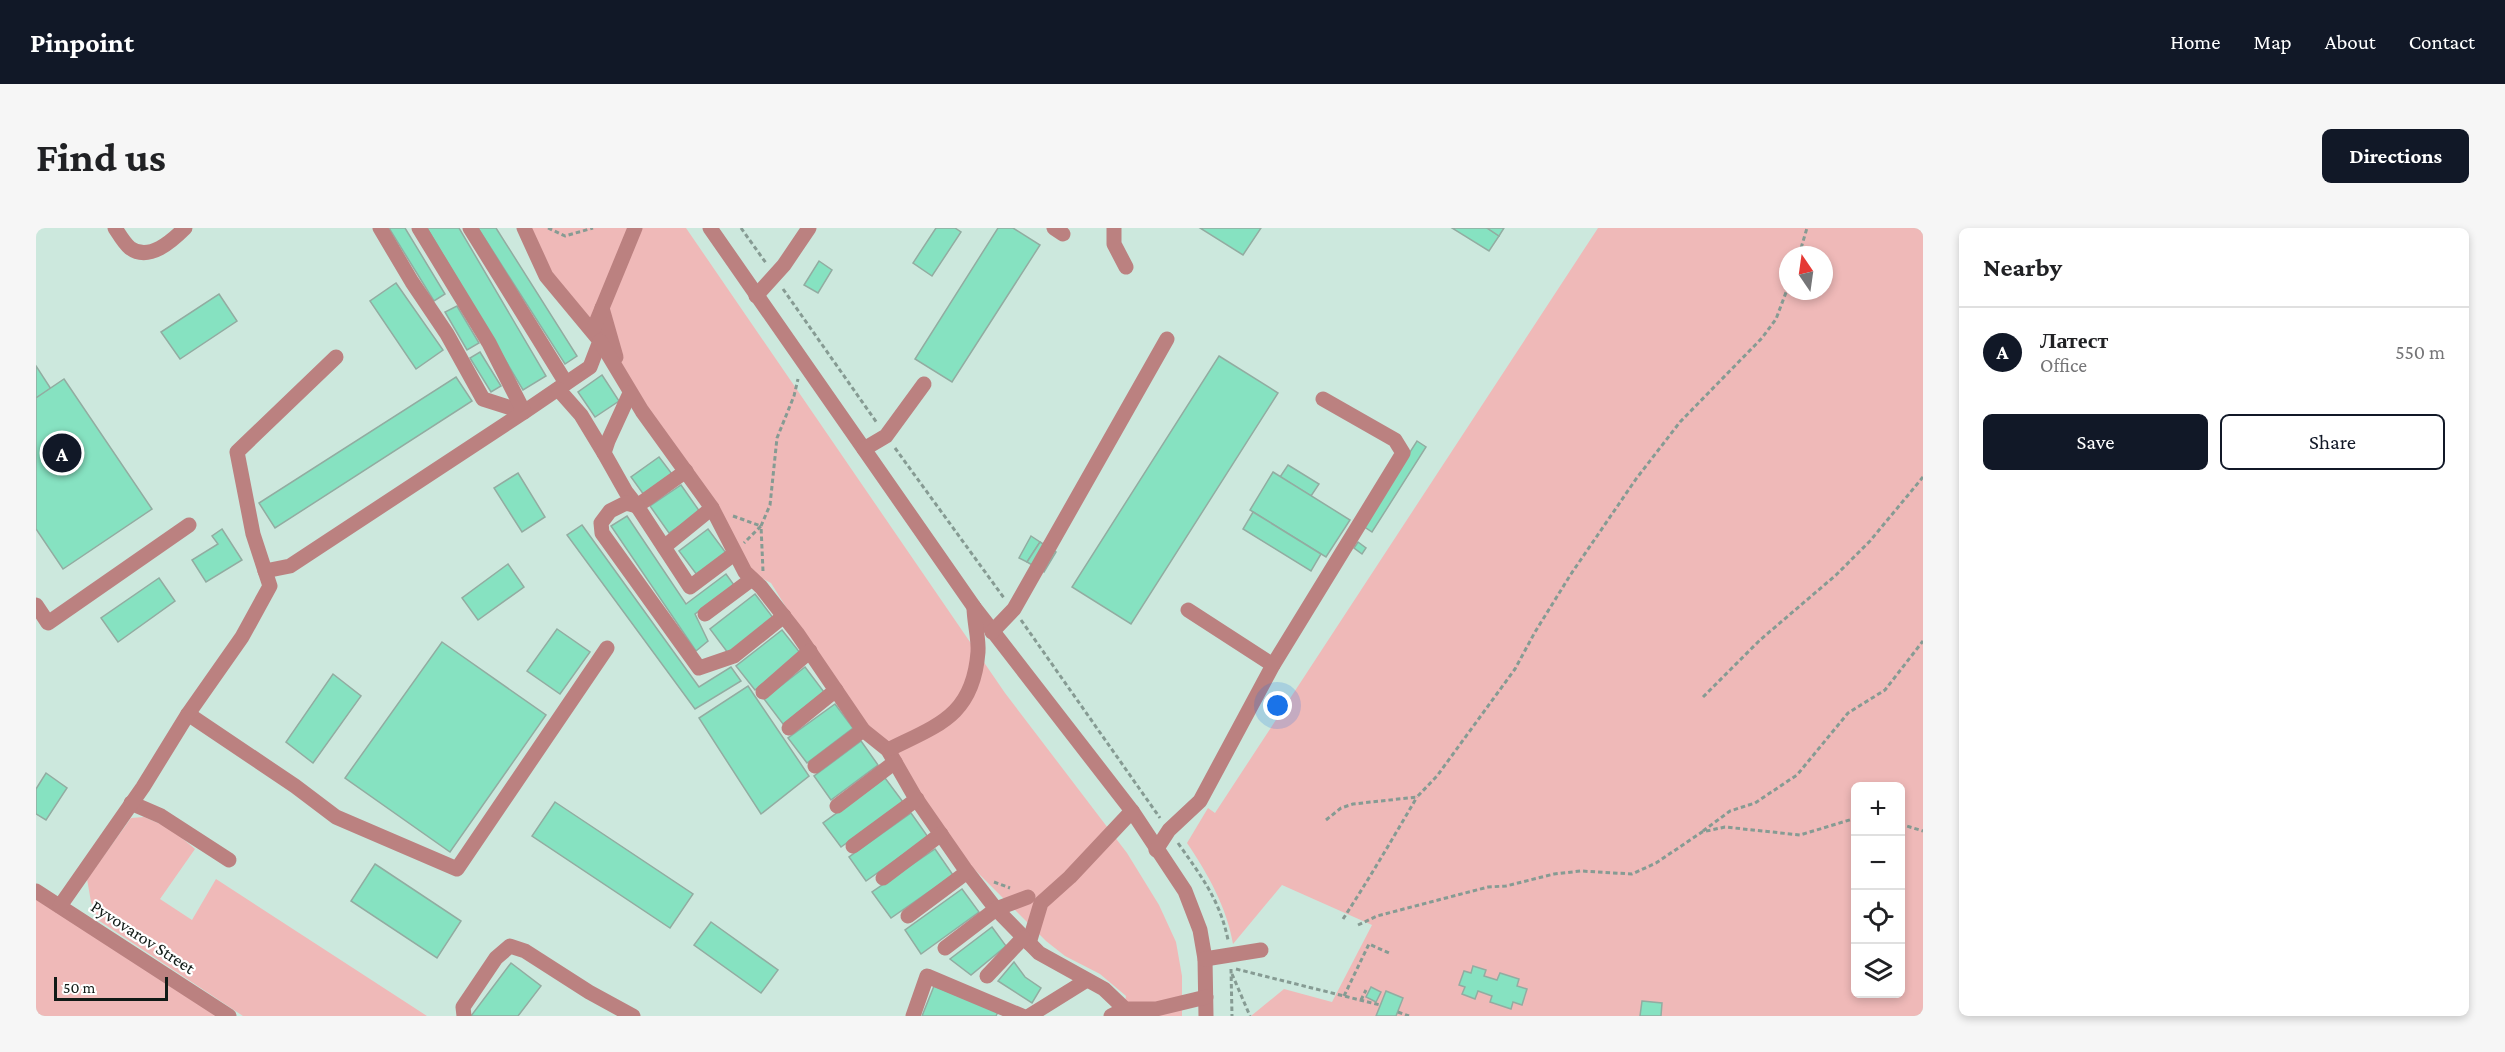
<!DOCTYPE html>
<html lang="en">
<head>
<meta charset="utf-8">
<style>
  :root { --surface:#fff; --page:#f6f6f6; --text:#202124; --muted:#757577; --line:#e0e0e0; --accent:#111827 }
  body { margin:0; font-family:"Crimson Pro",serif; background:var(--page); color:var(--text) }
  .controls { position:absolute; right:18px; bottom:18px; display:grid; overflow:hidden; border-radius:9px; box-shadow:0 3px 9px #0003 }
  .controls button { width:54px; height:54px; display:grid; place-items:center; padding:0; border:0; border-bottom:2px solid var(--line); background:var(--surface); color:var(--text); font:30px sans-serif }
  .compass { position:absolute; left:1743px; top:18px; width:54px; height:54px; border-radius:50%; background:var(--surface); box-shadow:0 3px 9px #0003; rotate:347deg }
  .scale { position:absolute; left:18px; bottom:15px; width:114px; box-sizing:border-box; padding-left:6px; border:3px solid #101a16; border-top:0; font-size:16px; line-height:21px; white-space:nowrap; color:#101a16; -webkit-text-stroke:4px #fff; paint-order:stroke }
  .you { position:absolute; left:1242px; top:478px; width:21px; height:21px; margin:-15px; border:4px solid #fff; border-radius:50%; background:#1a73e8; box-shadow:0 0 0 9px #1a73e833 }
  .badge { display:grid; place-items:center; width:39px; height:39px; border-radius:50%; background:var(--accent); color:#fff; font-size:20px; font-weight:700 }
  .pin { position:absolute; translate:-50% -50%; border:3px solid #fff; box-shadow:0 2px 6px #0006 }
  .list { margin:0; padding:0; list-style:none }
  h2 { display:flex; justify-content:space-between; align-items:center; height:78px; margin:0; padding:0 24px; font-size:26px }
  h2 small { font-size:20px; font-weight:400; color:var(--muted) }
  .list li { display:grid; grid-template-columns:39px 1fr auto; gap:18px; align-items:center; box-sizing:border-box; height:90px; padding:0 24px; border-top:2px solid var(--line) }
  .list b { display:block; font-size:22px; white-space:nowrap }
  .list p { margin:0; font-size:20px; white-space:nowrap; color:var(--muted) }
  .list em { font-size:20px; font-style:normal; color:var(--muted) }
  .actions { display:flex; gap:12px; padding:18px 24px }
  .actions a { flex:1; padding:14px 0; border:2px solid var(--accent); border-radius:9px; text-align:center; font-size:21px; color:var(--accent) }
  .actions .main { background:var(--accent); color:#fff }
  .icon { flex:none; width:33px; height:33px; fill:none; stroke:currentColor; stroke-width:2; stroke-linecap:round; stroke-linejoin:round }
  .map { position:relative; flex:none; width:1887px; height:788px; overflow:hidden; border-radius:9px }
  header { display:flex; align-items:center; gap:36px; box-sizing:border-box; height:84px; padding:0 30px; background:var(--accent); color:#fff }
  header strong { font-size:28px }
  nav { display:flex; gap:33px; margin-inline-start:auto; font-size:21px }
  .intro { display:flex; align-items:center; justify-content:space-between; box-sizing:border-box; height:144px; padding:0 36px }
  h1 { margin:0; font-size:42px }
  .button { padding:15px 27px; border-radius:9px; background:var(--accent); color:#fff; font-size:21px; font-weight:700 }
  main { display:flex; gap:36px; padding:0 36px }
  aside { flex:1; background:var(--surface); border-radius:9px; box-shadow:0 3px 9px #0003 }
  .map>svg:first-child { display:block }
</style>
</head>
<body>
<header>
<strong>Pinpoint</strong>
<nav><a>Home</a><a>Map</a><a>About</a><a>Contact</a></nav>
</header>
<div class="intro"><h1>Find us</h1><a class="button">Directions</a></div>
<main>
<div class="map">
<svg width="1887" height="788" viewBox="0 0 1887 788">
  <rect width="100%" height="100%" fill="#cce8dd"/>
  <g fill="#efb9b8" fill-rule="evenodd">
    <polygon points="494,0 650,0 969,465 1091,625 1123,677 1140,714 1146,748 1146,788 1087,788 1090,768 1064,746 1029,728 1010,713 919,622 781,429 735,355 716,345 512,45"/>
    <path d="M1562,0h325v788h-672l33,-27 48,13 40,-77 -90,-40 -49,59c-6,-36 -25,-70 -46,-101l21,-35 7,5zM1752,27h36v36h-36zM1820,558h44v208h-44z"/>
    <polygon points="108,589 134,600 159,621 124,671 156,692 180,651 391,788 207,788 62,692 55,674 51,651 95,590"/>
    <polygon points="0,671 181,788 0,788"/>
  </g>
  <g fill="#86e2c1" stroke="#92aca1" stroke-width="1.5">
    <polygon points="353,0 369,0 409,66 398,73"/>
    <polygon points="391,0 423,0 510,148 487,162"/>
    <polygon points="442,0 460,0 541,128 529,136"/>
    <polygon points="900,0 919,0 925,4 896,48 877,35"/>
    <polygon points="962,0 977,0 1004,17 916,154 879,131"/>
    <polygon points="1164,0 1225,0 1207,27"/>
    <polygon points="1416,0 1451,0 1463,8 1453,23"/>
    <polygon points="1451,0 1468,0 1463,8"/>
    <polygon points="783,33 796,42 782,65 768,57"/>
    <polygon points="360,55 407,122 380,141 334,73"/>
    <polygon points="183,66 201,93 144,131 125,104"/>
    <polygon points="421,78 443,115 431,122 409,84"/>
    <polygon points="444,124 465,158 455,164 434,130"/>
    <polygon points="1183,128 1242,165 1095,396 1036,359"/>
    <polygon points="0,138 15,161 0,171"/>
    <polygon points="566,147 583,173 559,189 542,164"/>
    <polygon points="420,149 436,173 239,300 223,275"/>
    <polygon points="28,151 116,281 27,341 0,301 0,170"/>
    <polygon points="1381,213 1390,219 1336,304 1327,298"/>
    <polygon points="623,229 636,246 608,267 595,249"/>
    <polygon points="1252,237 1283,256 1275,268 1244,249"/>
    <polygon points="1237,244 1314,292 1290,329 1214,282"/>
    <polygon points="482,245 509,289 486,304 458,260"/>
    <polygon points="645,257 664,284 633,305 614,278"/>
    <polygon points="1217,284 1285,326 1275,343 1207,301"/>
    <polygon points="591,288 650,376 690,346 698,357 659,386 672,413 660,423 575,298"/>
    <polygon points="546,297 663,459 695,439 705,453 659,481 531,307"/>
    <polygon points="186,301 206,332 170,354 156,332 182,316 176,308"/>
    <polygon points="672,301 690,325 661,347 643,323"/>
    <polygon points="995,308 1004,314 991,334 983,330"/>
    <polygon points="1004,314 1020,324 1008,344 991,334"/>
    <polygon points="1322,314 1330,320 1326,326 1318,320"/>
    <polygon points="472,336 488,359 442,392 426,370"/>
    <polygon points="123,350 139,373 82,414 65,390"/>
    <polygon points="719,366 738,391 692,425 674,401"/>
    <polygon points="521,401 554,424 524,466 491,443"/>
    <polygon points="746,402 765,426 719,462 700,438"/>
    <polygon points="406,414 510,487 414,624 309,550"/>
    <polygon points="769,439 788,464 747,496 728,471"/>
    <polygon points="297,446 325,468 277,535 250,514"/>
    <polygon points="712,458 773,548 725,586 663,490"/>
    <polygon points="799,476 817,500 771,535 752,510"/>
    <polygon points="825,513 842,537 795,572 778,548"/>
    <polygon points="10,545 31,560 10,592 0,586 0,561"/>
    <polygon points="849,550 867,574 805,619 787,595"/>
    <polygon points="519,574 657,666 634,700 496,608"/>
    <polygon points="875,585 892,609 830,653 813,629"/>
    <polygon points="899,621 917,647 855,690 836,664"/>
    <polygon points="339,636 425,693 401,730 315,673"/>
    <polygon points="926,661 943,684 885,726 869,702"/>
    <polygon points="675,694 742,742 725,765 658,717"/>
    <polygon points="956,699 970,718 935,747 914,731"/>
    <polygon points="978,734 989,749 1005,760 996,775 962,753"/>
    <polygon points="475,735 505,758 482,788 435,788"/>
    <polygon points="1437,738 1450,742 1448,748 1461,752 1464,745 1483,751 1481,758 1491,761 1486,777 1477,774 1475,781 1454,774 1456,768 1442,763 1439,771 1426,766 1429,759 1423,757 1428,743 1435,745"/>
    <polygon points="898,758 962,784 960,788 886,788"/>
    <polygon points="1335,759 1345,764 1340,774 1330,769"/>
    <polygon points="1350,763 1367,770 1360,788 1340,788"/>
    <polygon points="1606,773 1626,775 1625,788 1604,788"/>
  </g>
  <g fill="none" stroke-linecap="round" stroke-linejoin="round">
    <g stroke="#869b93" stroke-width="3" stroke-dasharray="4.5 3" stroke-linecap="butt">
      <polyline points="512,0 529,8 557,0"/>
      <polyline points="705,0 730,35"/>
      <polyline points="1763,27 1771,0"/>
      <polyline points="747,61 841,195"/>
      <polyline points="859,220 968,370"/>
      <polyline points="697,288 725,298 708,315"/>
      <polyline points="727,343 725,298 734,277 741,210 758,168 762,151"/>
      <polyline points="985,392 1124,590"/>
      <polyline points="1667,469 1724,412 1800,347 1834,313 1887,249"/>
      <polyline points="1290,592 1305,580 1317,576 1381,569 1401,548 1479,441 1499,404 1535,346 1600,251 1644,194 1726,110 1740,91 1752,59"/>
      <polyline points="1864,596 1887,603"/>
      <polyline points="1667,603 1694,583 1719,575 1761,547 1812,485 1849,462 1887,413"/>
      <path d="M1142,615c23,33 42,57 50,97"/>
      <polyline points="958,654 974,660"/>
      <path d="M1307,691c26,-40 50,-81 74,-122"/>
      <polyline points="1322,697 1341,688 1452,659 1470,658 1518,646 1545,643 1596,646 1620,635 1666,604 1689,599 1764,607 1820,590"/>
      <polyline points="1195,741 1196,788"/>
      <polyline points="1200,741 1344,777"/>
      <polyline points="1196,746 1214,788"/>
      <polyline points="1308,768 1333,716 1353,725"/>
      <polyline points="1325,772 1330,762"/>
      <polyline points="1362,784 1373,788"/>
    </g>
    <g stroke="#bb8180" stroke-width="15">
      <path d="M79,0c4,6 9,15 15,20 19,14 42,-7 55,-20"/>
      <polyline points="344,0 376,54 411,106 447,171 488,184 554,139 564,113 510,48 488,0"/>
      <polyline points="434,0 530,155"/>
      <polyline points="674,0 938,379 1096,583 1149,663 1164,702 1169,731 1170,788"/>
      <polyline points="1018,0 1027,6"/>
      <polyline points="1078,0 1078,16 1090,39"/>
      <polyline points="720,68 748,37 773,0"/>
      <polyline points="566,80 580,129"/>
      <polyline points="557,102 599,0"/>
      <polyline points="564,113 606,183 676,280 709,344 725,359 761,405 827,502 852,522 879,569 929,641 960,681 1003,725 1068,761 1089,781 1120,781 1170,769"/>
      <polyline points="522,161 545,187 568,225"/>
      <polyline points="594,165 572,213 568,225 590,264 601,278"/>
      <polyline points="828,221 850,208 888,156"/>
      <polyline points="650,243 601,278 654,359 698,326"/>
      <polyline points="601,278 590,275 574,283 565,295 566,305 663,440 698,428 748,388"/>
      <polyline points="628,319 676,280"/>
      <polyline points="229,343 254,338 488,184 453,115 383,0"/>
      <polyline points="0,377 12,395 153,297"/>
      <polyline points="1152,382 1237,437"/>
      <polyline points="669,386 716,351"/>
      <polyline points="956,404 978,381 1131,111"/>
      <polyline points="727,464 774,423"/>
      <polyline points="152,486 259,558 300,589 421,641 571,420"/>
      <polyline points="753,500 800,462"/>
      <path d="M852,522c50,-25 85,-34 90,-98 1,-14 -4,-30 -4,-45"/>
      <polyline points="779,538 827,502"/>
      <polyline points="95,575 125,588 193,632"/>
      <polyline points="801,578 859,534"/>
      <polyline points="817,618 881,571"/>
      <polyline points="1120,622 1133,602 1164,573 1237,437 1367,225 1359,212 1287,171"/>
      <polyline points="847,650 905,606"/>
      <polyline points="0,663 193,788"/>
      <polyline points="24,678 107,559 152,486 206,409 234,358 217,306 201,224 300,129"/>
      <polyline points="872,688 931,644"/>
      <polyline points="993,715 1005,675 1034,649 1096,583"/>
      <polyline points="909,720 960,681 992,669"/>
      <polyline points="1169,731 1225,722"/>
      <polyline points="951,748 987,710"/>
      <polyline points="428,788 427,779 460,730 474,718 489,723 553,764 597,788"/>
      <polyline points="877,788 891,748 986,788"/>
      <polyline points="993,788 1051,752"/>
      <polyline points="1075,788 1089,781"/>
    </g>
  </g>
  <g text-anchor="middle" dominant-baseline="central" stroke-width="4.5" stroke-linejoin="round" paint-order="stroke">
    <g font-size="18" fill="#101a16" stroke="#fff">
      <text transform="translate(107 709) rotate(33)">Pyvovarov Street</text>
    </g>
  </g>
</svg>
<div class="controls">
<button>+</button>
<button>−</button>
<button><svg class="icon" aria-label="locate" viewBox="0 0 24 24"><circle cx="12" cy="12" r="6"/><path d="M12 2v4M12 18v4M2 12h4M18 12h4"/></svg></button>
<button><svg class="icon" aria-label="layers" viewBox="0 0 24 24"><path d="M12 4l9 5-9 5-9-5zM3 14l9 5 9-5"/></svg></button>
</div>
<svg class="compass" viewBox="-18 -18 36 36"><path d="M0-13l5 13h-10z" fill="#e53935"/><path d="M0 13l5-13h-10z" fill="#757577"/></svg>
<div class="scale">50 m</div>
<div class="you"></div>
<div class="pin badge" style="left:26px;top:225px">A</div>
</div>
<aside>
<h2>Nearby<small></small></h2>
<ul class="list">
<li><span class="badge">A</span><div><b>Латест</b><p>Office</p></div><em>550 m</em></li>
</ul>
<div class="actions"><a class="main">Save</a><a>Share</a></div>
</aside>
</main>
</body>
</html>
